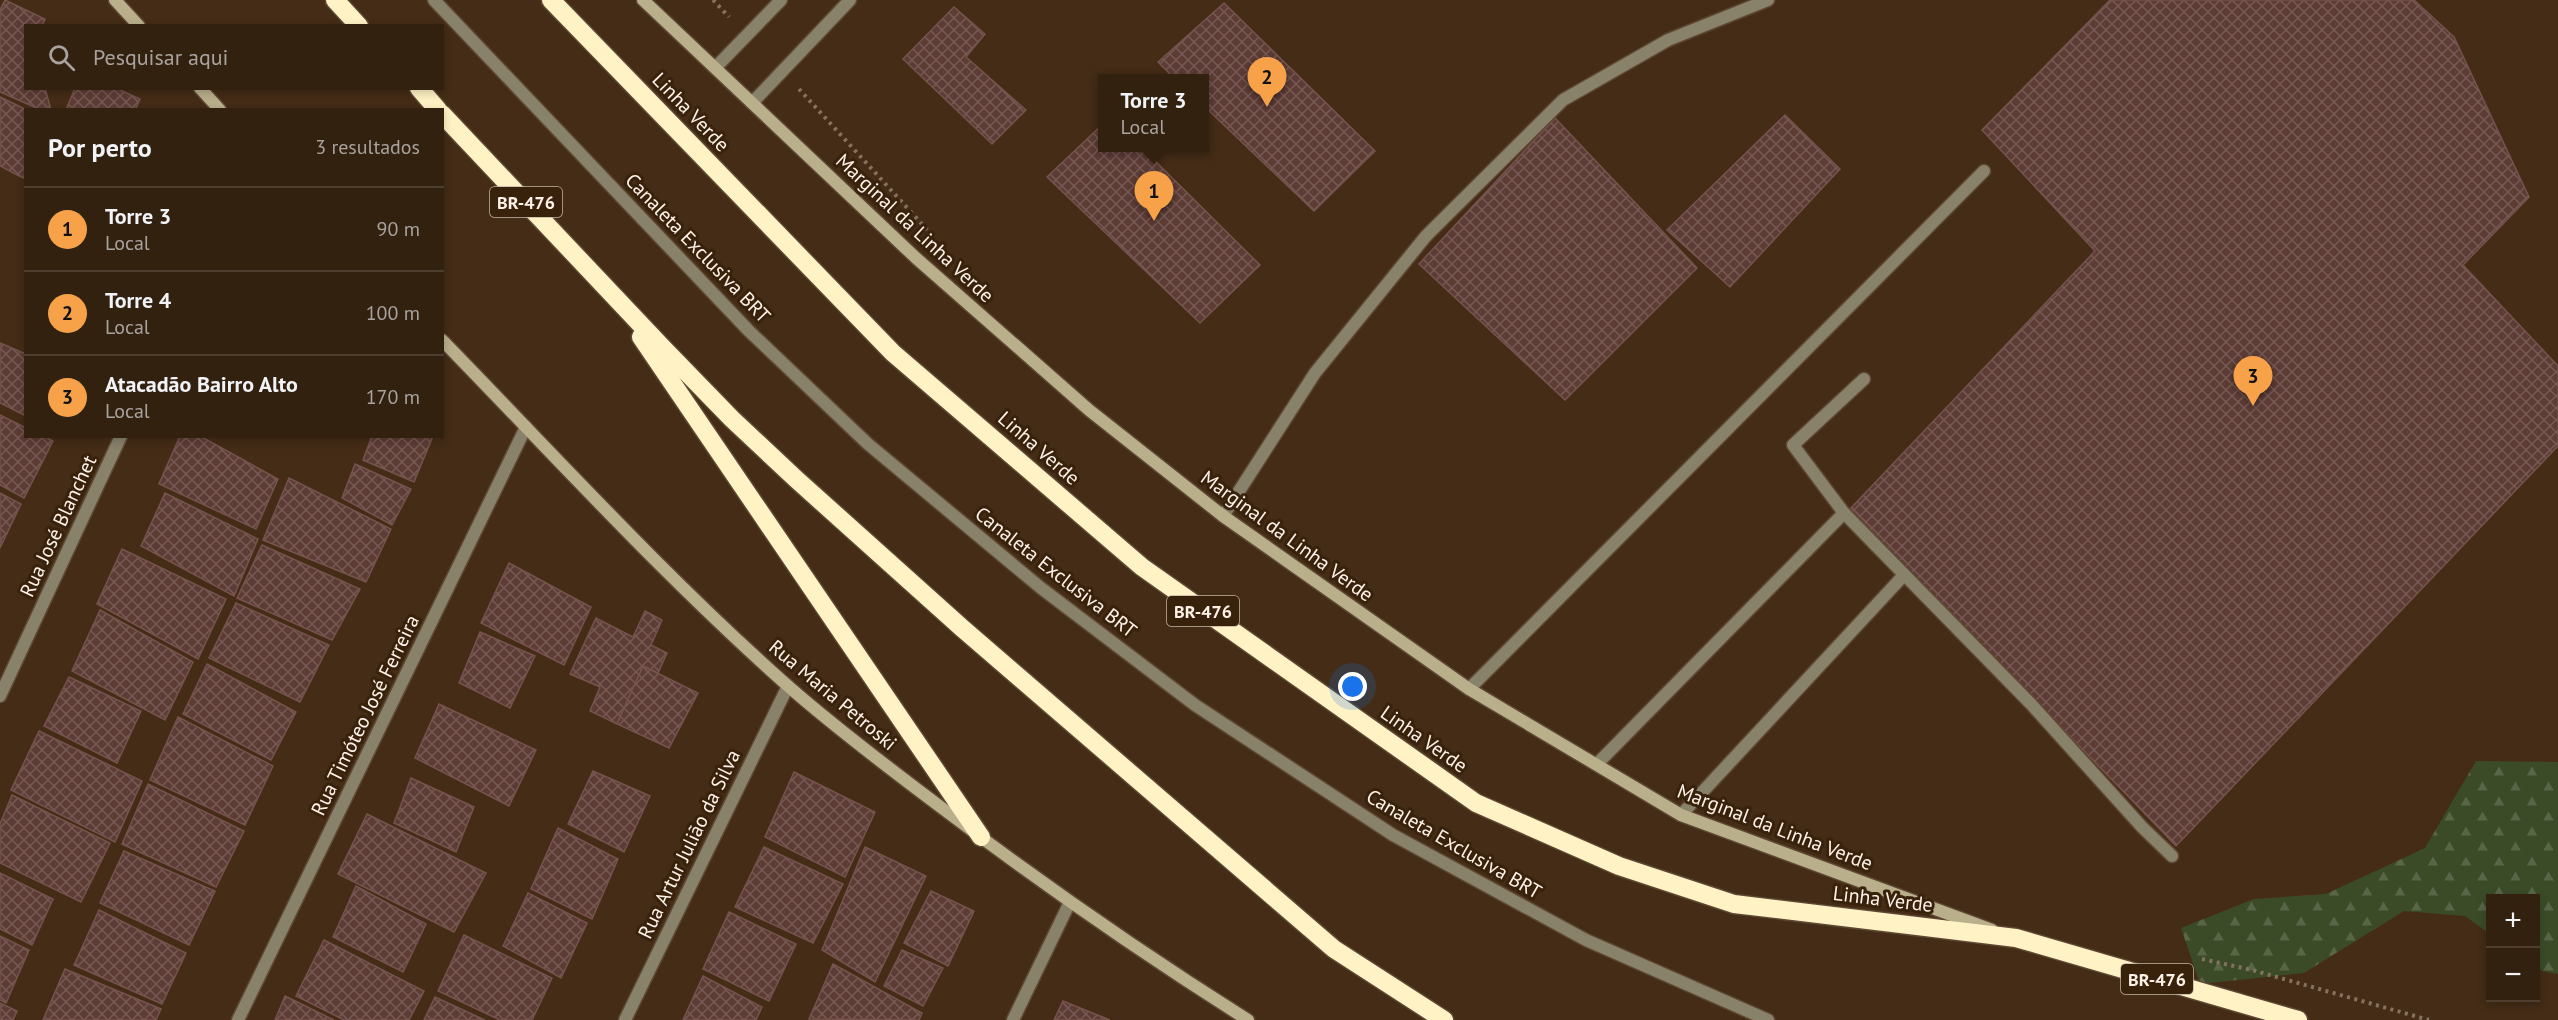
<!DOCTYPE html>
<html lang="pt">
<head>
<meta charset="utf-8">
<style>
  :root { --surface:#332110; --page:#3e2e1e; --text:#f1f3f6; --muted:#a9a39f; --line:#4e3e30; --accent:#f7a248 }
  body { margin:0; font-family:"PT Sans",sans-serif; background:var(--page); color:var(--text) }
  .controls { position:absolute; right:18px; bottom:18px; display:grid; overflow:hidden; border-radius:0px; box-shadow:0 3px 9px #0003 }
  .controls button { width:54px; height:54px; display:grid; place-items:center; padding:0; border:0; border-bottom:2px solid var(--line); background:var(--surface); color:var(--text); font:30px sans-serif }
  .you { position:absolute; left:1353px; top:687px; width:21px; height:21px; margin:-15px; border:4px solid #fff; border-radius:50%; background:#1a73e8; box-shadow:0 0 0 9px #1a73e833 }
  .badge { display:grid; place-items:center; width:39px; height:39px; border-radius:50%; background:var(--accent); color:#111; font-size:20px; font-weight:700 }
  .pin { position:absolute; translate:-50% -50px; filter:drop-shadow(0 2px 3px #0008) }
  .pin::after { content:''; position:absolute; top:32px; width:21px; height:18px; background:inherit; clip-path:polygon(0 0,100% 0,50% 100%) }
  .popup { position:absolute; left:1098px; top:74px; width:111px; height:78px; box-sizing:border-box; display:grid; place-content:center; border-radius:0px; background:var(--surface); filter:drop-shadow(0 2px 4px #0005); font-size:20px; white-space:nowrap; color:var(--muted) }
  .popup b { font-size:22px; color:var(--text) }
  .popup::after { content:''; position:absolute; left:50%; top:100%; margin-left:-12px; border:12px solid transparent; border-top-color:var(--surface) }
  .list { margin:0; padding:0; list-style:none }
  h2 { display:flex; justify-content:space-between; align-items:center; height:78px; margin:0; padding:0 24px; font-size:26px }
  h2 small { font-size:20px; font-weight:400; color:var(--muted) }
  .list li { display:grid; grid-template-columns:39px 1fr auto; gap:18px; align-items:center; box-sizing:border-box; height:84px; padding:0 24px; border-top:2px solid var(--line) }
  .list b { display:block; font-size:22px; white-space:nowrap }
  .list p { margin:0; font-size:20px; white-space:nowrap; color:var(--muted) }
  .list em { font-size:20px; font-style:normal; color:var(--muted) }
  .icon { flex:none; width:33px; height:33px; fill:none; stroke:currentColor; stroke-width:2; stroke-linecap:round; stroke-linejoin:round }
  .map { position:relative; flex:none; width:2558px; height:1020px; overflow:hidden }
  .search { position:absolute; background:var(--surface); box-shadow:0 3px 9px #0003; left:24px; top:24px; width:420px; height:66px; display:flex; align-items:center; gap:15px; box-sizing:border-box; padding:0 21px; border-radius:0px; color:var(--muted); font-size:22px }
  .panel { position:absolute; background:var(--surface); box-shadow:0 3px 9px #0003; left:24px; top:108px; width:420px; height:330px; border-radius:0px }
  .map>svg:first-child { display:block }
</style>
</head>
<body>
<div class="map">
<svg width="2558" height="1020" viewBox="0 0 2558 1020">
  <defs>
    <pattern id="forest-firs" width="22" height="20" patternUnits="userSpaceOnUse" patternTransform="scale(1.5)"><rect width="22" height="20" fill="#3b4b28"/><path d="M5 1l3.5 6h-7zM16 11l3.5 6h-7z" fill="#586547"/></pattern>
    <pattern id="building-cross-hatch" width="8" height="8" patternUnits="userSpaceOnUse" patternTransform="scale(1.5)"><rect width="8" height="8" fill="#5e3c36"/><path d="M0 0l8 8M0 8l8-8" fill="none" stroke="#765953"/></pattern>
  </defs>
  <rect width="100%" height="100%" fill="#442c16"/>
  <polygon fill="url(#forest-firs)" points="2476,761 2558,762 2558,974 2542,971 2536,966 2536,898 2490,898 2490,934 2465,916 2404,911 2304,973 2200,984 2181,928 2254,899 2326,894 2425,848"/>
  <g fill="url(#building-cross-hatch)" stroke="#76534c" stroke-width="1.5">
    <polygon points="5,0 45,19 42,26 26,26 26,88 45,88 51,110 41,110 0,92 0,10"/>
    <polygon points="2110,0 2414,0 2454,37 2529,197 2463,265 2558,366 2558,446 2176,846 1850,509 2095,251 1982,130"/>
    <polygon points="1224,3 1375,151 1314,211 1205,107 1205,79 1175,79 1158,62"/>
    <polygon points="954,7 985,34 966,57 1026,110 992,144 903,59"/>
    <polygon points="75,88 116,88 140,99 135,110 66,110"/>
    <polygon points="0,97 27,110 26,172 23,178 0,166"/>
    <polygon points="1785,115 1840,169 1730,287 1667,230"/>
    <polygon points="1555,118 1697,268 1565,400 1419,264"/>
    <polygon points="1103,124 1103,148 1142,148 1260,265 1200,323 1047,177"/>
    <polygon points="0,343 26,354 26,416 0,403"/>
    <polygon points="0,415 26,428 26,436 44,436 53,441 24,498 0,485"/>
    <polygon points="180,436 200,436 278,479 256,529 159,484"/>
    <polygon points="372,436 433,436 414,482 363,460"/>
    <polygon points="355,464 411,489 392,525 342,498"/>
    <polygon points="289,478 391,529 366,582 263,540"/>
    <polygon points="0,493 21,504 0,548"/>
    <polygon points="165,493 258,539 234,596 141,546"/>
    <polygon points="262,545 360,589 332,640 237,598"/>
    <polygon points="122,549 226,599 198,659 97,604"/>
    <polygon points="509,563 591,607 564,665 481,623"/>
    <polygon points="236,603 329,645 300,702 209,658"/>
    <polygon points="100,610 193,662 165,720 72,671"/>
    <polygon points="645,611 662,620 651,645 667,653 658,673 643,666 617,724 590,711 600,687 570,674 596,618 633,637"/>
    <polygon points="480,632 535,656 510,708 459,683"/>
    <polygon points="207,664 296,712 271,760 183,714"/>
    <polygon points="643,666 698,693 669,748 617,724"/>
    <polygon points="69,677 141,711 117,763 44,726"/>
    <polygon points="439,704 536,750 509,806 415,758"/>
    <polygon points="178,717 273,766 245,825 150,780"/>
    <polygon points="39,731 142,781 115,842 11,790"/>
    <polygon points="593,771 650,796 624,852 568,824"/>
    <polygon points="794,772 875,812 845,877 765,837"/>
    <polygon points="411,778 474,807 456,852 394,823"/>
    <polygon points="148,784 244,831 216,887 122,844"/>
    <polygon points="12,795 110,843 81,902 0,863 0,824"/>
    <polygon points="367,814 486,873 454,932 338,874"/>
    <polygon points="558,828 618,859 592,919 531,889"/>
    <polygon points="764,847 843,884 813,943 735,907"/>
    <polygon points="865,847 926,876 875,982 822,950"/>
    <polygon points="124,851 215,891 189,945 100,903"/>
    <polygon points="0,873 53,899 32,945 0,929"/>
    <polygon points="356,886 426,924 403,972 333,937"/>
    <polygon points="931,891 974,911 948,966 904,943"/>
    <polygon points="528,893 587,923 561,978 503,946"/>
    <polygon points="99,910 186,953 162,1004 74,965"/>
    <polygon points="729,912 796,944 769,1001 703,969"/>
    <polygon points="464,935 552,978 532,1020 500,1020 438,991"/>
    <polygon points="0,936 29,950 6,1003 0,1000"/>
    <polygon points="324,940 424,991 409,1020 344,1020 296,996"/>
    <polygon points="902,950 943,968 923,1006 884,986"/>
    <polygon points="833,964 922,1013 919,1020 809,1019"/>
    <polygon points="65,969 161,1009 156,1020 43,1020"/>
    <polygon points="703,976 762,1007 756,1020 683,1020"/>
    <polygon points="285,996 334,1020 275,1020"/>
    <polygon points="435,997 485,1020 424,1020"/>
    <polygon points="1063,1001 1110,1020 1054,1020"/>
    <polygon points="0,1003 17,1011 13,1020 0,1020"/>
  </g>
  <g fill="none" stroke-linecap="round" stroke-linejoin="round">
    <defs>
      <g id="lane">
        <polyline points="434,0 749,331 868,444 1041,588 1195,705 1393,835 1586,940 1768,1020"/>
        <polyline points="715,68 781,0"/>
        <polyline points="752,103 850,0"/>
        <polyline points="1864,379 1793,445 1844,513 2031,704 2142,827 2172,856"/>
        <polyline points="1223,516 1315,373 1426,236 1563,100 1668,40 1768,0"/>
        <polyline points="1469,689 1984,171"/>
        <polyline points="1597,764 1844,513"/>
        <polyline points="1681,815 1904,575"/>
      </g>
      <g id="street">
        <polyline points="0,696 121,436"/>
        <polyline points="238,1020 526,427"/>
        <polyline points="625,1020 788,686"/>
        <polyline points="1013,1020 1070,902"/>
      </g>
      <g id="secondary">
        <polyline points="115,0 139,26"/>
        <polyline points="643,0 916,258 1089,410 1223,516 1469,689 1681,815 1992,930"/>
        <polyline points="200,88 220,110"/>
        <path d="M442,340c114,117 224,238 346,346 49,43 102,83 154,122 99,75 201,146 306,212"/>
      </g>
      <g id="highway">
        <polyline points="335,0 359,26"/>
        <polyline points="551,0 893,353 1142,567 1476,803 1619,866 1734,904 2016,938 2298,1020"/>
        <polyline points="419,88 438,110"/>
        <polyline points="442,114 662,347 732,419 796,479 962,628 1334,949 1444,1020"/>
        <polyline points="641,337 981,837"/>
      </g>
    </defs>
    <use href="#lane" stroke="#5e4833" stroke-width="15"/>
    <use href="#street" stroke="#5e4833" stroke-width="15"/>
    <use href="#secondary" stroke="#5e4833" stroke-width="15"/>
    <use href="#highway" stroke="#5e4833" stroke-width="21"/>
    <g stroke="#867260" stroke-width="4" stroke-dasharray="3 4.5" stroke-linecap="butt">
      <polyline points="713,0 729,17"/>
      <polyline points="799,89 931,234"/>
      <polyline points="2202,959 2252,970 2429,1020"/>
    </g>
    <use href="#lane" stroke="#88826b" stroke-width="12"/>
    <use href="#street" stroke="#88826b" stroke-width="12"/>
    <use href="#secondary" stroke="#b9af8b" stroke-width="12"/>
    <use href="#highway" stroke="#fff2c5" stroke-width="18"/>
  </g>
  <g text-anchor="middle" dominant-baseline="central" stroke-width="6" stroke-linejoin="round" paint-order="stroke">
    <g fill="#39220c" stroke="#c4b4a6" stroke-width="1.5">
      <rect x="490" y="187" width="72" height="30" rx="4.5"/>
      <rect x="1167" y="596" width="72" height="30" rx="4.5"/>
      <rect x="2121" y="964" width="72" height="30" rx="4.5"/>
    </g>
    <g font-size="18" font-weight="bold" fill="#fff2e8">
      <text x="526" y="202">BR-476</text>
      <text x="1203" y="611">BR-476</text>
      <text x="2157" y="979">BR-476</text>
    </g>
    <g font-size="20" fill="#fff2e8" stroke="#39220c">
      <text transform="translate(691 112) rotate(46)">Linha Verde</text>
      <text transform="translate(915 228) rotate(43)">Marginal da Linha Verde</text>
      <text transform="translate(698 248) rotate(46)">Canaleta Exclusiva BRT</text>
      <text transform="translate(1039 448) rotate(41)">Linha Verde</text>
      <text transform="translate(58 526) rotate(-65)">Rua José Blanchet</text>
      <text transform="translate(1287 536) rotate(36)">Marginal da Linha Verde</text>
      <text transform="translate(1056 572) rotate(38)">Canaleta Exclusiva BRT</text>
      <text transform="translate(833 695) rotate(40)">Rua Maria Petroski</text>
      <text transform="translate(365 715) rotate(-64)">Rua Timóteo José Ferreira</text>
      <text transform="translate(1424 739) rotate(35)">Linha Verde</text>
      <text transform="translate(1775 827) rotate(21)">Marginal da Linha Verde</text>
      <text transform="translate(689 844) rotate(-64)">Rua Artur Julião da Silva</text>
      <text transform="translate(1454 844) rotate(30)">Canaleta Exclusiva BRT</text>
      <text transform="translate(1883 899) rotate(7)">Linha Verde</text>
    </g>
  </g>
</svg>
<div class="controls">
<button>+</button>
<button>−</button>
</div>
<div class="you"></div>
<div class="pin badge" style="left:1154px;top:221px">1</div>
<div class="popup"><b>Torre 3</b>Local</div>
<div class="pin badge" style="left:1267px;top:107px">2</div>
<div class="pin badge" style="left:2253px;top:406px">3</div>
<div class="search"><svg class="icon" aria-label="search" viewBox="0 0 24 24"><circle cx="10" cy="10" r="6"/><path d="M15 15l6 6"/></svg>Pesquisar aqui</div>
<section class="panel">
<h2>Por perto<small>3 resultados</small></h2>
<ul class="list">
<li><span class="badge">1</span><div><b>Torre 3</b><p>Local</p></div><em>90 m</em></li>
<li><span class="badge">2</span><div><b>Torre 4</b><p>Local</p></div><em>100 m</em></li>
<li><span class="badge">3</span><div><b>Atacadão Bairro Alto</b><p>Local</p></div><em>170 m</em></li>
</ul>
</section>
</div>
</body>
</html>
